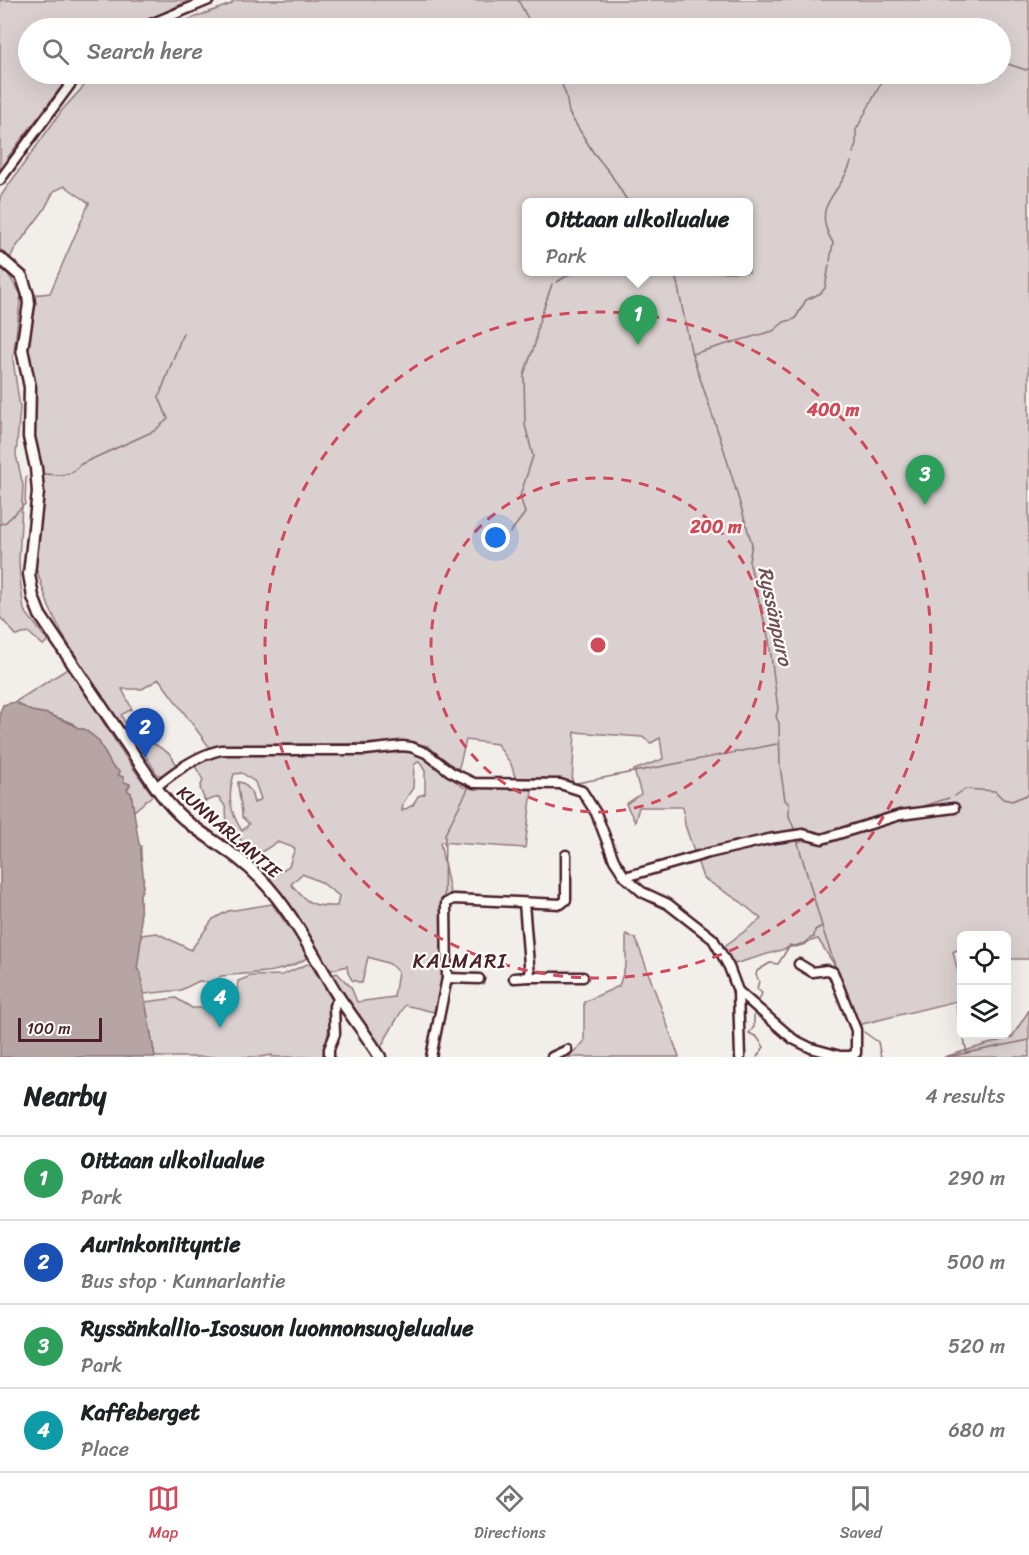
<!DOCTYPE html>
<html lang="en">
<head>
<meta charset="utf-8">
<style>
  :root { --surface:#fff; --page:#f2f2f2; --text:#202124; --muted:#757577; --line:#e0e0e0; --accent:#d1495b }
  body { margin:0; font-family:Sriracha,sans-serif; background:var(--page); color:var(--text) }
  .controls { position:absolute; right:18px; bottom:18px; display:grid; overflow:hidden; border-radius:9px; box-shadow:0 6px 24px #0002 }
  .controls button { width:54px; height:54px; display:grid; place-items:center; padding:0; border:0; border-bottom:2px solid var(--line); background:var(--surface); color:var(--text); font:30px sans-serif }
  .scale { position:absolute; left:18px; bottom:15px; width:84px; box-sizing:border-box; padding-left:6px; border:3px solid #4a1f2b; border-top:0; font-size:16px; line-height:21px; white-space:nowrap; color:#4a1f2b; -webkit-text-stroke:4px #fdfcf7; paint-order:stroke }
  .you { position:absolute; left:496px; top:538px; width:21px; height:21px; margin:-15px; border:4px solid #fff; border-radius:50%; background:#1a73e8; box-shadow:0 0 0 9px #1a73e833 }
  .badge { display:grid; place-items:center; width:39px; height:39px; border-radius:50%; background:var(--accent); color:#fff; font-size:20px; font-weight:700 }
  .pin { position:absolute; translate:-50% -50px; filter:drop-shadow(0 2px 3px #0008) }
  .pin::after { content:''; position:absolute; top:32px; width:21px; height:18px; background:inherit; clip-path:polygon(0 0,100% 0,50% 100%) }
  .popup { position:absolute; left:522px; top:198px; width:231px; height:78px; box-sizing:border-box; display:grid; place-content:center; border-radius:9px; background:var(--surface); filter:drop-shadow(0 2px 4px #0005); font-size:20px; white-space:nowrap; color:var(--muted) }
  .popup b { font-size:22px; color:var(--text) }
  .popup::after { content:''; position:absolute; left:50%; top:100%; margin-left:-12px; border:12px solid transparent; border-top-color:var(--surface) }
  .list { margin:0; padding:0; list-style:none }
  h2 { display:flex; justify-content:space-between; align-items:center; height:78px; margin:0; padding:0 24px; font-size:26px }
  h2 small { font-size:20px; font-weight:400; color:var(--muted) }
  .list li { display:grid; grid-template-columns:39px 1fr auto; gap:18px; align-items:center; box-sizing:border-box; height:84px; padding:0 24px; border-top:2px solid var(--line) }
  .list b { display:block; font-size:22px; white-space:nowrap }
  .list p { margin:0; font-size:20px; white-space:nowrap; color:var(--muted) }
  .list em { font-size:20px; font-style:normal; color:var(--muted) }
  .icon { flex:none; width:33px; height:33px; fill:none; stroke:currentColor; stroke-width:2; stroke-linecap:round; stroke-linejoin:round }
  .map { position:relative; flex:none; width:1029px; height:1057px; overflow:hidden }
  .search { position:absolute; background:var(--surface); box-shadow:0 6px 24px #0002; left:18px; right:18px; top:18px; height:66px; display:flex; align-items:center; gap:15px; box-sizing:border-box; padding:0 21px; border-radius:33px; color:var(--muted); font-size:22px }
  .sheet { height:414px; background:var(--surface) }
  nav { display:flex; justify-content:space-around; align-items:center; box-sizing:border-box; height:84px; border-top:2px solid var(--line); background:var(--surface); font-size:16px; color:var(--muted) }
  nav a { display:grid; justify-items:center; gap:3px }
  nav .on { color:var(--accent) }
  .map>svg:first-child { display:block }
</style>
</head>
<body>
<div class="map">
<svg width="1029" height="1057" viewBox="0 0 1029 1057">
  <rect width="100%" height="100%" fill="#f2efeb"/>
  <filter id="ink" filterUnits="userSpaceOnUse"><feTurbulence type="fractalNoise" baseFrequency=".0167" numOctaves="2"/><feDisplacementMap in="SourceGraphic" scale="12" xChannelSelector="R" yChannelSelector="G"/><feConvolveMatrix kernelMatrix="1 2 1 2 8 2 1 2 1" color-interpolation-filters="sRGB"/></filter>
  <g filter="url(#ink)">
    <g fill="#d9d0cf" stroke="#92787d" stroke-width="1.5" fill-rule="evenodd">
      <polygon points="0,0 190,0 131,28 28,28 28,74 71,74 8,157 10,161 0,171"/>
      <path d="M235,0h794v959h-22l-1,-23h-44l-1,12 -8,4 8,31v17l-103,25 -21,-56 -19,-30 -87,26 -9,-17 39,-29 -20,-17 -38,-24 -18,-53 -2,-18h-44l-4,15 -9,-18 15,-10 -7,-24 29,-11 -3,-21 -9,5 -9,-6 -67,-5 -3,51 -56,-3 -5,-16 -14,-20 -31,-4 -8,31 -30,-25 -13,-3 -183,2 -22,3 -51,-69 -17,10h-20l10,20 -11,6 10,18 16,12 3,-4 20,13 9,14 -17,8 -5,-2 -13,-21 -11,-6 -69,-110 -15,-30 -13,-39 -1,-15 6,-35 2,-39 -11,-43 -4,-81 4,-60 18,-2 39,-90 -24,-17 -11,5 -10,19 -30,40 -5,11 -8,-8 1,-2 -2,-2v-52l63,-88 32,-35h905v-46h-834l65,-24zM527,202h222v70h-222z"/>
      <polygon points="0,268 8,274 21,294 13,360 20,408 16,455 23,485 19,560 20,579 24,610 48,641 43,645 28,632 17,636 0,617"/>
      <path d="M69,668c28,42 52,87 84,127l-19,16 -3,-18 -4,-3 3,-5 -6,-3 -1,-5 -5,-2v-4l-6,-5 -14,-26 -14,-11h-5l-7,-6 -24,-9 -17,-3 -16,-9z"/>
      <path d="M410,752l11,2 42,33 69,3 -7,58 -85,-6 11,55 -6,73 -11,42 -29,-7 -26,45 -49,-71 1,-4 6,-2 14,14 6,15 37,-5 4,-25 -8,-8 -22,-7 -6,26 -10,-3 -4,-7 -1,-7 -14,4 -8,-2 -54,-82v-9l18,-11 6,-18 -18,-6 -17,11 -16,-3 -2,-9 -15,-16 -1,-17 -7,-11 -14,4 -5,-13 3,-8 -9,-16 26,-11zM419,761l6,10v23l-7,2 -5,9 -11,6 1,-8 10,-15 1,-23zM242,773l13,9 6,17 -7,4 -3,-12 -8,-8 -5,-1c0,13 4,21 4,35l7,7 -7,7c-12,-20 -15,-33 -8,-57zM302,874l19,8 18,14 -2,10c-26,1 -30,-3 -46,-22z"/>
      <path d="M272,904l27,37 8,17c-30,18 -52,14 -86,18l-6,7 -16,-2 -18,9 -37,4 -4,-22 -3,-4 4,-33 16,-2 34,17 22,-31 15,-8z"/>
      <polygon points="626,934 636,939 679,1057 568,1057 584,1042 584,1002 619,986 626,964"/>
      <polygon points="310,963 332,1000 325,1057 272,1057 272,1055 261,1057 155,1057 145,1002 176,998 192,1008 221,1008 237,994 238,981 251,976 282,975"/>
      <polygon points="1029,1010 1029,1057 944,1057 1012,1037"/>
    </g>
    <path fill="#b7a5a6" stroke="#8b6f75" stroke-width="1.5" d="M15,702l16,9 17,3 24,10 7,5h5l14,11 14,26 8,6 -2,3 5,2 1,5 6,2 -3,6 4,3 8,51 2,2c-2,12 7,39 -1,48l1,46 -4,29 3,3 15,85h-155v-345l3,-7z"/>
    <g fill="none" stroke-linecap="round" stroke-linejoin="round">
      <g stroke="#8b6f75" stroke-width="1.5">
        <polyline points="518,0 533,28"/>
        <polyline points="1000,63 1005,63 1026,70 1029,68"/>
        <polyline points="558,74 566,95 569,113 593,152 610,173 628,202"/>
        <polyline points="920,74 935,75 941,74"/>
        <polyline points="853,153 856,144 856,130 886,74"/>
        <path d="M830,261l3,-18c-24,-40 8,-47 18,-81"/>
        <polyline points="672,272 677,282 691,351 724,450 752,544 749,561 769,640 778,709 776,717 779,723 780,766 785,800 789,804 789,816 795,831"/>
        <polyline points="557,282 573,272"/>
        <polyline points="692,354 773,331 784,322 795,319 806,300 821,293 825,288 829,265"/>
        <polyline points="44,474 60,475 71,473 81,464 154,431 168,419 159,397 183,333"/>
        <polyline points="0,524 6,522 25,504 26,477"/>
        <polyline points="510,533 525,513 520,496 533,456 525,425 524,374 535,344 538,325 552,284"/>
        <path d="M512,779c21,-1 40,-3 60,5l205,-40"/>
        <polyline points="955,796 965,789 995,791 1003,799 1012,801 1029,794"/>
        <polyline points="918,808 949,798"/>
        <polyline points="799,842 809,839"/>
        <polyline points="444,899 445,834 470,785"/>
        <polyline points="822,927 839,977"/>
        <polyline points="758,1003 762,993 757,989 759,981 756,975 757,971 770,963 778,964 790,945 795,947 806,944 809,939 814,937 815,930 822,926 797,840"/>
        <polyline points="956,1006 962,1029"/>
        <polyline points="754,1011 754,1027 749,1033 757,1037 764,1047 757,1057"/>
        <polyline points="864,1032 878,1042 881,1057"/>
        <polyline points="963,1034 967,1053"/>
        <polyline points="948,1057 1029,1040"/>
      </g>
      <defs>
        <g id="minor">
          <polyline points="141,28 209,0"/>
          <polyline points="0,180 78,74"/>
          <path d="M156,787c19,-16 41,-32 65,-37h145l36,-4 9,1 15,6 25,19 23,11 86,1 22,7 14,22 18,47 11,17 17,15 26,12 45,35 16,28 9,24 55,48 18,9 29,8h11l5,-3v-23l-23,-58 -6,-2 -15,2 -13,-8"/>
          <polyline points="625,877 709,853 769,839 803,834 822,839 900,815 954,808"/>
          <polyline points="524,903 530,977 583,977"/>
          <polyline points="447,978 479,979"/>
          <polyline points="514,978 530,977"/>
          <polyline points="738,991 740,1057"/>
          <polyline points="329,1057 329,1049 335,1034 334,1006 339,998"/>
          <polyline points="431,1057 447,978 446,903 453,899 561,904 566,900 566,855"/>
          <polyline points="552,1057 567,1050"/>
        </g>
        <path id="major" d="M0,258l22,19 6,18 1,9 -7,45 8,38 -1,50 7,31 2,24 -9,82 4,23 7,18 111,165c12,18 26,35 43,47 23,17 46,30 66,51 34,35 53,78 78,118 14,21 29,40 42,61"/>
      </defs>
      <use href="#minor" stroke="#4a1f2b" stroke-width="13"/>
      <use href="#major" stroke="#4a1f2b" stroke-width="15"/>
      <use href="#minor" stroke="#fdfcf7" stroke-width="8"/>
      <use href="#major" stroke="#fdfcf7" stroke-width="10"/>
    </g>
  </g>
  <g fill="none" stroke="#d1495b" stroke-width="3" stroke-dasharray="10 8">
    <circle cx="598" cy="645" r="167"/>
    <circle cx="598" cy="645" r="333"/>
  </g>
  <g text-anchor="middle" dominant-baseline="central" stroke-width="4.5" stroke-linejoin="round" paint-order="stroke">
    <g font-size="18" fill="#4a1f2b" stroke="#fdfcf7">
      <text transform="translate(229 832) rotate(41)">KUNNARLANTIE</text>
    </g>
    <g font-size="20" font-style="italic" fill="#704e56" stroke="#fdfcf7">
      <text transform="translate(775 616) rotate(78)">Ryssänpuro</text>
    </g>
    <g font-size="20" letter-spacing="1.5" fill="#4a1f2b" stroke="#fdfcf7">
      <text x="460" y="961">KALMARI</text>
    </g>
  </g>
  <circle cx="598" cy="645" r="9" fill="#d1495b" stroke="#fdfcf7" stroke-width="3"/>
  <g font-size="18" text-anchor="middle" font-weight="bold" fill="#d1495b" stroke="#fdfcf7" stroke-width="4.5" stroke-linejoin="round" paint-order="stroke">
    <text x="833" y="416">400 m</text>
    <text x="716" y="533">200 m</text>
  </g>
</svg>
<div class="controls">
<button><svg class="icon" aria-label="locate" viewBox="0 0 24 24"><circle cx="12" cy="12" r="6"/><path d="M12 2v4M12 18v4M2 12h4M18 12h4"/></svg></button>
<button><svg class="icon" aria-label="layers" viewBox="0 0 24 24"><path d="M12 4l9 5-9 5-9-5zM3 14l9 5 9-5"/></svg></button>
</div>
<div class="scale">100 m</div>
<div class="you"></div>
<div class="pin badge" style="left:638px;top:345px;background:#2e9e5b">1</div>
<div class="popup"><b>Oittaan ulkoilualue</b>Park</div>
<div class="pin badge" style="left:145px;top:758px;background:#1a4fb4">2</div>
<div class="pin badge" style="left:925px;top:505px;background:#2e9e5b">3</div>
<div class="pin badge" style="left:220px;top:1028px;background:#0f9aa8">4</div>
<div class="search"><svg class="icon" aria-label="search" viewBox="0 0 24 24"><circle cx="10" cy="10" r="6"/><path d="M15 15l6 6"/></svg>Search here</div>
</div>
<section class="sheet">
<h2>Nearby<small>4 results</small></h2>
<ul class="list">
<li><span class="badge" style="background:#2e9e5b">1</span><div><b>Oittaan ulkoilualue</b><p>Park</p></div><em>290 m</em></li>
<li><span class="badge" style="background:#1a4fb4">2</span><div><b>Aurinkoniityntie</b><p>Bus stop · Kunnarlantie</p></div><em>500 m</em></li>
<li><span class="badge" style="background:#2e9e5b">3</span><div><b>Ryssänkallio-Isosuon luonnonsuojelualue</b><p>Park</p></div><em>520 m</em></li>
<li><span class="badge" style="background:#0f9aa8">4</span><div><b>Kaffeberget</b><p>Place</p></div><em>680 m</em></li>
</ul>
</section>
<nav>
<a class="on"><svg class="icon" aria-label="map" viewBox="0 0 24 24"><path d="M3 6l6-2 6 2 6-2v14l-6 2-6-2-6 2zM9 4v14M15 6v14"/></svg>Map</a>
<a><svg class="icon" aria-label="directions" viewBox="0 0 24 24"><path d="M12 3l9 9-9 9-9-9zM9 14v-3h6M13 9l2 2-2 2"/></svg>Directions</a>
<a><svg class="icon" aria-label="saved" viewBox="0 0 24 24"><path d="M7 4h10v16l-5-4-5 4z"/></svg>Saved</a>
</nav>
</body>
</html>
